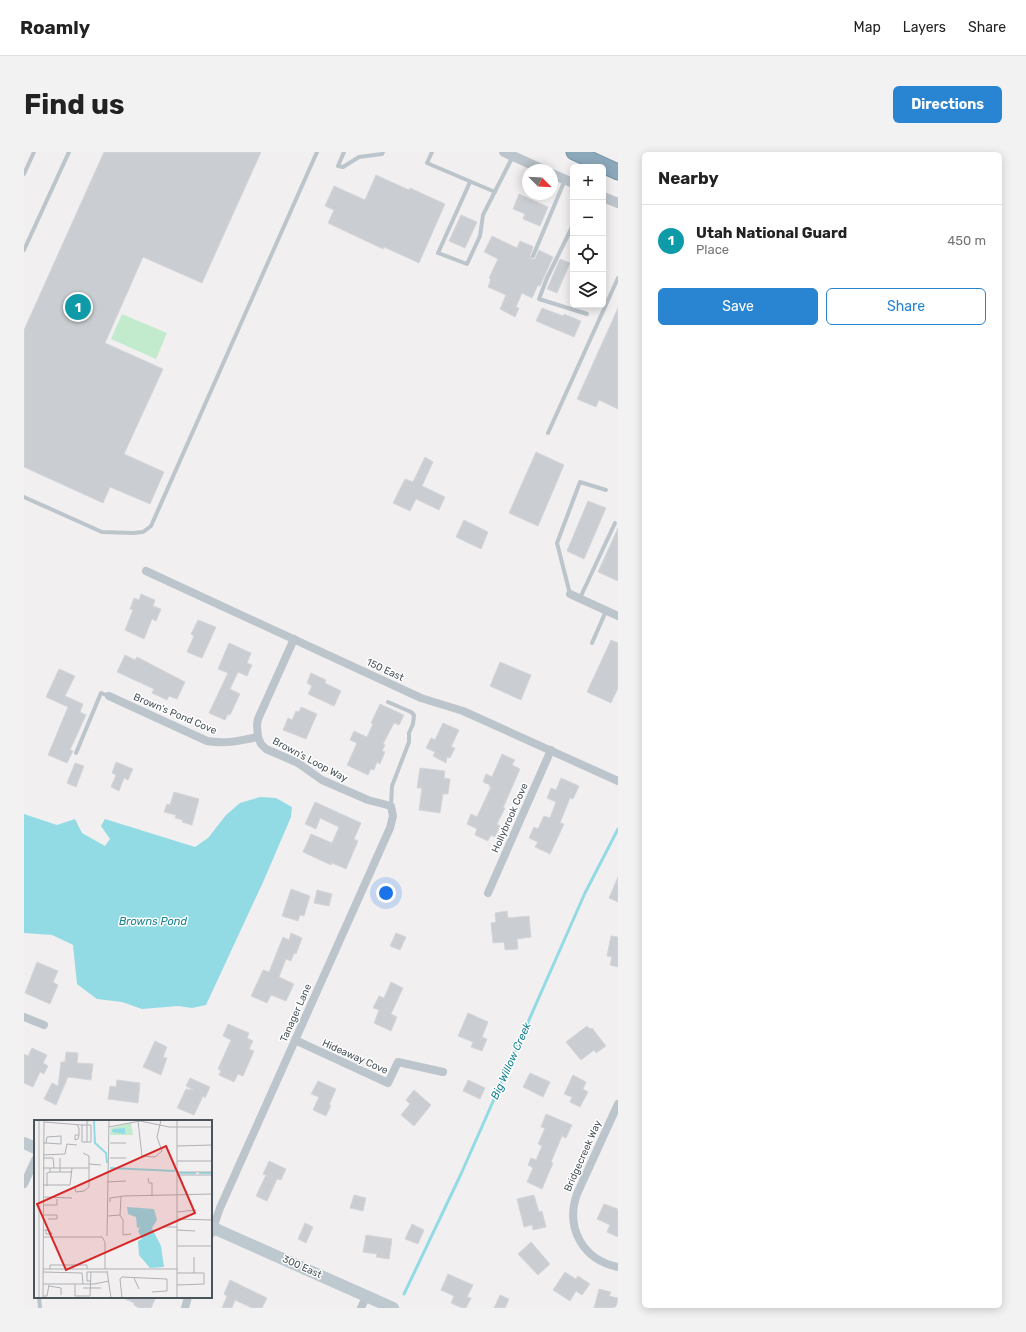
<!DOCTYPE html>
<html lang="en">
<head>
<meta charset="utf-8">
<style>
  :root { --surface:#fff; --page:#f2f2f2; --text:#222; --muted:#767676; --line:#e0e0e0; --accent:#2984d2 }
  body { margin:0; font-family:Rubik,sans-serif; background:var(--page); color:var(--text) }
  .controls { position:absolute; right:12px; top:12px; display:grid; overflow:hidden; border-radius:6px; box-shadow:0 2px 10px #0003 }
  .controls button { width:36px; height:36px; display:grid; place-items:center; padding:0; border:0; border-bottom:1px solid var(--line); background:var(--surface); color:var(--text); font:20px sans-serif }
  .compass { position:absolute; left:498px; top:12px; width:36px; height:36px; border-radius:50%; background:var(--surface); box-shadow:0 2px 10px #0003; rotate:114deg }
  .you { position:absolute; left:362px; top:741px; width:14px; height:14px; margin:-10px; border:3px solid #fff; border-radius:50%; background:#1a73e8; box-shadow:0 0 0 6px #1a73e833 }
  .badge { display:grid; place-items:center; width:26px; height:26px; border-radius:50%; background:var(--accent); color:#fff; font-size:13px; font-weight:700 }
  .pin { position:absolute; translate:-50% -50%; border:2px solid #fff; box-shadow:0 1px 4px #0006 }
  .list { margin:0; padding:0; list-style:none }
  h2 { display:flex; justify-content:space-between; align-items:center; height:52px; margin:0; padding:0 16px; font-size:17px }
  h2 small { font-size:13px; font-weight:400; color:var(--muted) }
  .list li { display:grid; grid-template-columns:26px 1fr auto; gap:12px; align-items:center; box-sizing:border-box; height:72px; padding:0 16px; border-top:1px solid var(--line) }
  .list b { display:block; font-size:15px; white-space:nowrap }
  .list p { margin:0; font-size:13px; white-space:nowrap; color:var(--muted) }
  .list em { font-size:13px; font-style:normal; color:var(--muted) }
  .actions { display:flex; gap:8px; padding:12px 16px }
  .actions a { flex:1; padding:9px 0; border:1px solid var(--accent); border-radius:6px; text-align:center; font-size:14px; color:var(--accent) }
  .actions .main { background:var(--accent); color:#fff }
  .icon { flex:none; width:22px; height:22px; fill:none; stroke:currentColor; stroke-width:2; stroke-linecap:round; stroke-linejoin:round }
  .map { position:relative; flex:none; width:594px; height:1156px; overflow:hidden; border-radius:6px }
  header { display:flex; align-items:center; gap:24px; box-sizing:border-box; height:56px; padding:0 20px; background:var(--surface); border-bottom:1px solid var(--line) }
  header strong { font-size:19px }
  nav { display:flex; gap:22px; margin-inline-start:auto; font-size:14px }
  .intro { display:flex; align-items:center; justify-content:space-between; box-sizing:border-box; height:96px; padding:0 24px }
  h1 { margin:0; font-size:28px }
  .button { padding:10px 18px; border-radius:6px; background:var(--accent); color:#fff; font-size:14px; font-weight:700 }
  main { display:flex; gap:24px; padding:0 24px }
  aside { flex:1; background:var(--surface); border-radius:6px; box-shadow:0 2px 10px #0003 }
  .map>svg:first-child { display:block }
</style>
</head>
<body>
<header>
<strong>Roamly</strong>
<nav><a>Map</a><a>Layers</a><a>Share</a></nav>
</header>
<div class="intro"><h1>Find us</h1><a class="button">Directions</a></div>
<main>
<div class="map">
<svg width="594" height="1156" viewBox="0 0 594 1156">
  <rect width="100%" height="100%" fill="#f2eff0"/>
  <polygon fill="#c2ebce" points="98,162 143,181 132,207 87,187"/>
  <polygon fill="#93dbe4" points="236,645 252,646 268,655 267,665 240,728 182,853 168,856 154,854 118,857 98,850 73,847 53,832 49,793 28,783 0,781 0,662 33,673 51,667 58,681 81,694 86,687 77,674 81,667 171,695 184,686 202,663 216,651"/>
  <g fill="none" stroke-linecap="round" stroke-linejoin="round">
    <polyline stroke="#93dbe4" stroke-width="3" points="380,1142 437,1022 561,741 594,677"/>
  </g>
  <g fill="#cacdd1" stroke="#d4d6da">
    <polygon points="80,0 237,0 178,131 119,105 81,191 139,217 100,302 140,320 126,352 86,335 79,351 0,315 0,178"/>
    <polygon points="352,23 385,38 386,36 421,52 395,111 360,95 359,97 304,71 310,58 301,54 310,34 341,48"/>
    <polygon points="495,42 524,55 516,74 499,67 501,62 489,57"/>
    <polygon points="437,63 453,70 441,96 425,89"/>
    <polygon points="468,84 493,96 496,89 508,94 509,95 506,104 508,107 511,107 515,98 529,105 516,134 514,133 508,146 498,141 492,155 495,156 491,165 476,157 482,143 464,135 467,127 465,126 474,107 460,100"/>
    <polygon points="536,107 546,111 533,141 523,137"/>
    <polygon points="518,156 539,164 540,162 557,169 550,185 512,169"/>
    <polygon points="594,156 594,257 575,248 572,255 553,247"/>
    <polygon points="512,300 540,313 514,374 485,361"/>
    <polygon points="401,305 409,310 398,334 421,345 415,358 392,347 386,359 369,351 381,327 389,330"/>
    <polygon points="564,349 582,356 560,407 543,399"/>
    <polygon points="440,368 464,380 457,397 432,385"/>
    <polygon points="594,376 594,429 574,420"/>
    <polygon points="117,442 131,448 129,454 137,457 132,469 128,467 120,487 101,478 109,458 106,457 110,446 115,448"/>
    <polygon points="174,468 192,475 178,506 163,500 170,484 167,482"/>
    <polygon points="587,488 594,491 594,536 587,551 563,540"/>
    <polygon points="205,491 227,501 223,511 228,513 223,524 214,520 206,537 216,542 206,563 204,562 201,568 185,561 204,521 194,517"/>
    <polygon points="101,503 111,508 113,505 161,530 153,547 145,544 143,548 128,541 130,537 93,520"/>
    <polygon points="476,510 507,523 497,548 466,534"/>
    <polygon points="35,517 51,524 41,544 59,552 56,560 62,563 46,598 49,599 43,611 24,603 44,555 22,545"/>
    <polygon points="287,521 302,528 301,531 317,539 310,554 284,542 288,534 283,531"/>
    <polygon points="356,552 380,563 375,573 370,571 359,592 361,593 358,599 361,600 356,612 353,610 350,618 347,617 344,623 323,613 333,591 326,588 330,579 343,585 349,572 347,571"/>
    <polygon points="277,555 293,562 282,587 259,578 264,566 268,568 272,559 275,560"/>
    <polygon points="419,571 435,578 427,595 431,596 426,606 423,605 422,611 409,604 411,600 402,596 407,586 411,588"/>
    <polygon points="478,602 491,608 488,613 496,617 479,656 481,656 473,672 476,674 471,685 467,683 464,689 451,683 453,677 443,672 447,662 453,665 467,635 465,635 466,633 459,630 462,622 468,625"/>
    <polygon points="92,610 109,617 104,628 100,626 95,639 87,635 92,623 88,621"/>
    <polygon points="51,611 60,614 52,635 43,631"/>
    <polygon points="396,616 421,619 420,626 426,627 424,642 419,642 416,661 395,658 398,636 393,636"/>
    <polygon points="537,626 555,634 549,647 546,646 536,671 540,672 526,702 511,695 514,690 505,686 510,675 514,677 520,664 526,666 532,650 523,646 527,636 532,638"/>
    <polygon points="150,640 175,647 168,673 158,670 159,668 151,666 152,663 140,660 143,652 146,653"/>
    <polygon points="291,650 337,671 330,687 334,689 322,717 308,711 307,713 279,700 287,682 308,691 315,675 296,666 292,677 281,672"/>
    <polygon points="594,725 594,750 585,746"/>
    <polygon points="267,737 286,744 280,764 276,763 274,769 258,764"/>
    <polygon points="293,738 308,742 305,754 290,751"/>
    <polygon points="483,759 484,766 505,764 507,785 493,787 494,797 481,798 480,790 469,791 467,771 472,770 471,761"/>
    <polygon points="267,781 278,786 272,802 270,801 267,809 262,807 255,825 270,832 262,849 247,843 243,851 227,844 239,818 245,820 259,785 265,788"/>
    <polygon points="372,781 382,785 376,798 366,794"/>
    <polygon points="587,784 594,785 594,815 586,813 588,805 583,804"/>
    <polygon points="13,810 34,819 29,830 34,833 26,852 1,841"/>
    <polygon points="367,830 379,836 367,862 373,865 367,879 350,871 355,858 349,856 355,844 360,846"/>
    <polygon points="444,861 464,870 458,885 463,887 458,899 447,895 449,890 434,884"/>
    <polygon points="204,872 225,881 223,886 229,889 225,897 230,899 219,924 214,922 210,930 195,923 197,919 194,917 207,888 199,884"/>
    <polygon points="563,874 566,877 568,876 582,894 572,901 570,898 557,908 542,890"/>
    <polygon points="131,889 143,895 139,905 143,906 137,923 119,915"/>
    <polygon points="8,896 23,903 19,911 24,914 20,922 16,920 9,935 0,931 0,902 4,904"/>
    <polygon points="42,900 54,901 53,911 69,912 67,928 44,925 32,953 20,947 28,931 34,934 37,910 41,910"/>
    <polygon points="506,921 526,930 519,945 499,935"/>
    <polygon points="549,923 562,930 559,937 564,940 556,955 546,950 548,945 540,942"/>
    <polygon points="166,926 186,935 181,946 179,944 170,963 153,956 162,937 170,938 162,934"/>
    <polygon points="93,928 116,931 114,951 84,947 86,934 92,935"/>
    <polygon points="444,928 461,936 456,947 439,939"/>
    <polygon points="294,929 312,937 305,953 307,953 302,964 289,958 295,945 287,942"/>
    <polygon points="390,938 407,953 390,974 377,963 386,952 382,948"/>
    <polygon points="522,962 548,973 542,986 538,984 527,1010 529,1011 518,1037 503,1030 509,1016 504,1013 507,1006 512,1008 518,994 514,992 521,976 517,975"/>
    <polygon points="245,1009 262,1017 257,1028 253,1027 243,1049 232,1044 242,1023 239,1022"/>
    <polygon points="330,1043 342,1046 339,1059 326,1056"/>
    <polygon points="510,1043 515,1060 518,1059 522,1075 509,1078 508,1073 500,1075 493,1047"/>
    <polygon points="580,1052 594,1057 594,1085 583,1080 586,1073 573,1067"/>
    <polygon points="281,1071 289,1075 282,1091 274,1087"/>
    <polygon points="388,1072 400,1078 394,1092 381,1087"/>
    <polygon points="342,1083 368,1087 365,1107 352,1105 353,1102 339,1100"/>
    <polygon points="507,1090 526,1112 514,1123 494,1102"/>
    <polygon points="541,1120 552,1127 554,1124 566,1132 558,1143 552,1139 546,1149 529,1138"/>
    <polygon points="424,1122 449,1133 443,1145 447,1146 442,1156 438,1156 427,1151 430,1144 417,1138"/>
    <polygon points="206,1128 243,1146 238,1156 228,1156 211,1148 208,1156 198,1156 203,1144 200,1142"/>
    <polygon points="575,1137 587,1140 585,1144 594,1146 592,1156 570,1156"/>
    <polygon points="476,1143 485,1147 481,1156 470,1156"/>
    <polygon points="97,1145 132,1145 127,1156 115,1156 110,1153 110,1151"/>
  </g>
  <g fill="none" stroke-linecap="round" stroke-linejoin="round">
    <defs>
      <polyline id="motorway" points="550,0 594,20"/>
    </defs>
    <use href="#motorway" stroke="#7792a5" stroke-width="17"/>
    <g stroke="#bcc5cb" stroke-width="4">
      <polyline points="320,0 314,14 319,15 335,5 358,2 359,0"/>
      <polyline points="408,0 403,11 471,40"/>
      <polyline points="0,22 10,0"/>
      <polyline points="446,30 414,101 443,112 456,84 459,63 489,4"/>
      <polyline points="549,73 523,126 515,147 563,162"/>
      <polyline points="0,98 45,0"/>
      <polyline points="509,104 541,28"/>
      <polyline points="524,281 594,126"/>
      <polyline points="0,345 78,380 109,381 119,380 127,374 293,0"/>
      <polyline points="546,442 533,391 556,330 582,338"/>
      <polyline points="556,446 591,371"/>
      <polyline points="568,491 582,459"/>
      <polyline points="364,550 387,560 390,563 389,572 385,581 385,590 368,634 367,654"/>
      <polyline points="52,601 77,541 85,544"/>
      <polyline points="15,1145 16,1156"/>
    </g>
    <g stroke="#bcc5cb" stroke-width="8">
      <polyline points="122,419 397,546 439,559 594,629"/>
      <polyline points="546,442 594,464"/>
      <path d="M85,544l98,45c18,3 33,0 51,-4"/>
      <polyline points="464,741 527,598"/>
      <polyline points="0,865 20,873"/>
      <polyline points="271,888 364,931 374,910 419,920"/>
      <path d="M594,952l-41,90c-12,34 6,66 41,73"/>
      <polyline points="0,1032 11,1008"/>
      <polyline points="187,1082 196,1056 366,676 369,664 367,654 344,648 298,628 274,611 242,597 237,592 234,585 233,573 234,567 270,487"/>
      <polyline points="161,1156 164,1145"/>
      <polyline points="337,1156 342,1145"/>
    </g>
    <g stroke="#bcc5cb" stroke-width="10">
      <polyline points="480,0 520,18"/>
      <polyline points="528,22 549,31"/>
      <polyline points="579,45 594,51"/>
    </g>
    <g stroke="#bdc8cf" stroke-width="12">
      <polyline points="0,991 11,996"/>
      <polyline points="187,1075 369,1156"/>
    </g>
    <use href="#motorway" stroke="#8ba7ba" stroke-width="15"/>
  </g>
  <g text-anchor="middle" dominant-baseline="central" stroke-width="3" stroke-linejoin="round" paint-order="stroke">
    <g font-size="10" fill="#49545b" stroke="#fff">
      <text transform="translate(361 518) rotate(25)">150 East</text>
      <text transform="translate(151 562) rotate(23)">Brown's Pond Cove</text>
      <text transform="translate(286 608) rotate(28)">Brown's Loop Way</text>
      <text transform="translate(486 666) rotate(-66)">Hollybrook Cove</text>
      <text transform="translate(272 861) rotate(-66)">Tanager Lane</text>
      <text transform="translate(331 905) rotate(24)">Hideaway Cove</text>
      <text transform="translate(559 1004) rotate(-66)">Bridgecreek Way</text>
      <text transform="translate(278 1115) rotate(24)">300 East</text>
    </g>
    <g font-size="11" font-style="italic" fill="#188290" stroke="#fff">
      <text x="129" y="769">Browns Pond</text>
      <text transform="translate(487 909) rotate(-66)">Big Willow Creek</text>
    </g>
  </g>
  <g transform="translate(10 968)">
    <rect width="178" height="178" fill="#f2eff0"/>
    <path d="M97,3l2,12h-23l1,-7z" fill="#c2ebce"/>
    <path d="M91,8v6l-13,-2 1,-3zM93,87l27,2 3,11 -5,8 9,18 3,21 -14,1 -11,-13 -1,-14 4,-2 -4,-8 2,-4 -3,1 -1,-11 -8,-3z" fill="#93dbe4"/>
    <path fill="none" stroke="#93dbe4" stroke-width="2" d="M60,0l1,23 11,10 1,10M76,48l65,3M145,53h17M165,53h13"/>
    <path fill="none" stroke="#aeb1b4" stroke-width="1" d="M104,1l4,35 13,1 7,-6 -5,-14 4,-17M10,2l38,3v17h9v-17h-4v-4l6,-1M43,5l2,3v7l-1,4 -3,1v-5h4M48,5h5v17M75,7l31,-6 29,6h43M9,23h3l1,-6 14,-1v8l-15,-1M76,23h16M143,26l35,-1M9,35l22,-1 2,-10 10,1M9,38h10l1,10M26,38v14h12M76,38h16M143,41h35M55,44l12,1M9,48h46M16,48v4h10M143,52h35M143,55h35M114,58l1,5h3v13M73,62l19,-1M9,65h27l2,-17M13,66v-13l3,-1M41,68l1,4 8,-1 5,-4v-31l-6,-3M9,77l29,1M76,82v-4l14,-2 88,-2M9,85h14v-6M143,92l19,-2M9,95h14v4h-9M86,95l3,5v15l8,-1M86,95l1,-18M74,96l12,-1M143,99l35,1M129,107h14M9,110h6l3,4h-6v-4M143,110l18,1M73,116l2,-116M9,117h59l3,5v27M143,126h35M9,149h134M16,149v-4h37v4M73,151l4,27M9,152l39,1 1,11M160,153v-16M100,158l5,11M57,161h-4v-9h4M9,164h51l15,-3M41,164v12h15l1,-24h16M143,165l27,-1v-11h-27M15,166l12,2v7M49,168h18M9,176h4l2,-11M5,178v-178M9,178l1,-178M88,178l-2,-19 2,-2 45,2v12l-15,1M143,178v-178"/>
    <path fill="#d62828" fill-opacity="0.15" stroke="#d62828" stroke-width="2" d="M132,26l29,67 -129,57 -29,-66z"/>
    <rect width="178" height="178" fill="none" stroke="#49545b" stroke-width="2"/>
  </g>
</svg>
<div class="controls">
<button>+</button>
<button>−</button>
<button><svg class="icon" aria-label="locate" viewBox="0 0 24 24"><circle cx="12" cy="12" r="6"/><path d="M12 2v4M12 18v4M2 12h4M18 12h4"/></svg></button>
<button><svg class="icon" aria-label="layers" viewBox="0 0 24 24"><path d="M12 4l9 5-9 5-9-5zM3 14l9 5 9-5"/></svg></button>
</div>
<svg class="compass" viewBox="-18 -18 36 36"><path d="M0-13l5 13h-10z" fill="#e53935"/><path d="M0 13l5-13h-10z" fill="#767676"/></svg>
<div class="you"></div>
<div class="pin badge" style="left:54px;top:155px;background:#0f9aa8">1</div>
</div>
<aside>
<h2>Nearby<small></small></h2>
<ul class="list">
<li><span class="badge" style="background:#0f9aa8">1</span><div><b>Utah National Guard</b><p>Place</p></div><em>450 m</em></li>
</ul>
<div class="actions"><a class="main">Save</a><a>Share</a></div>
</aside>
</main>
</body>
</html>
